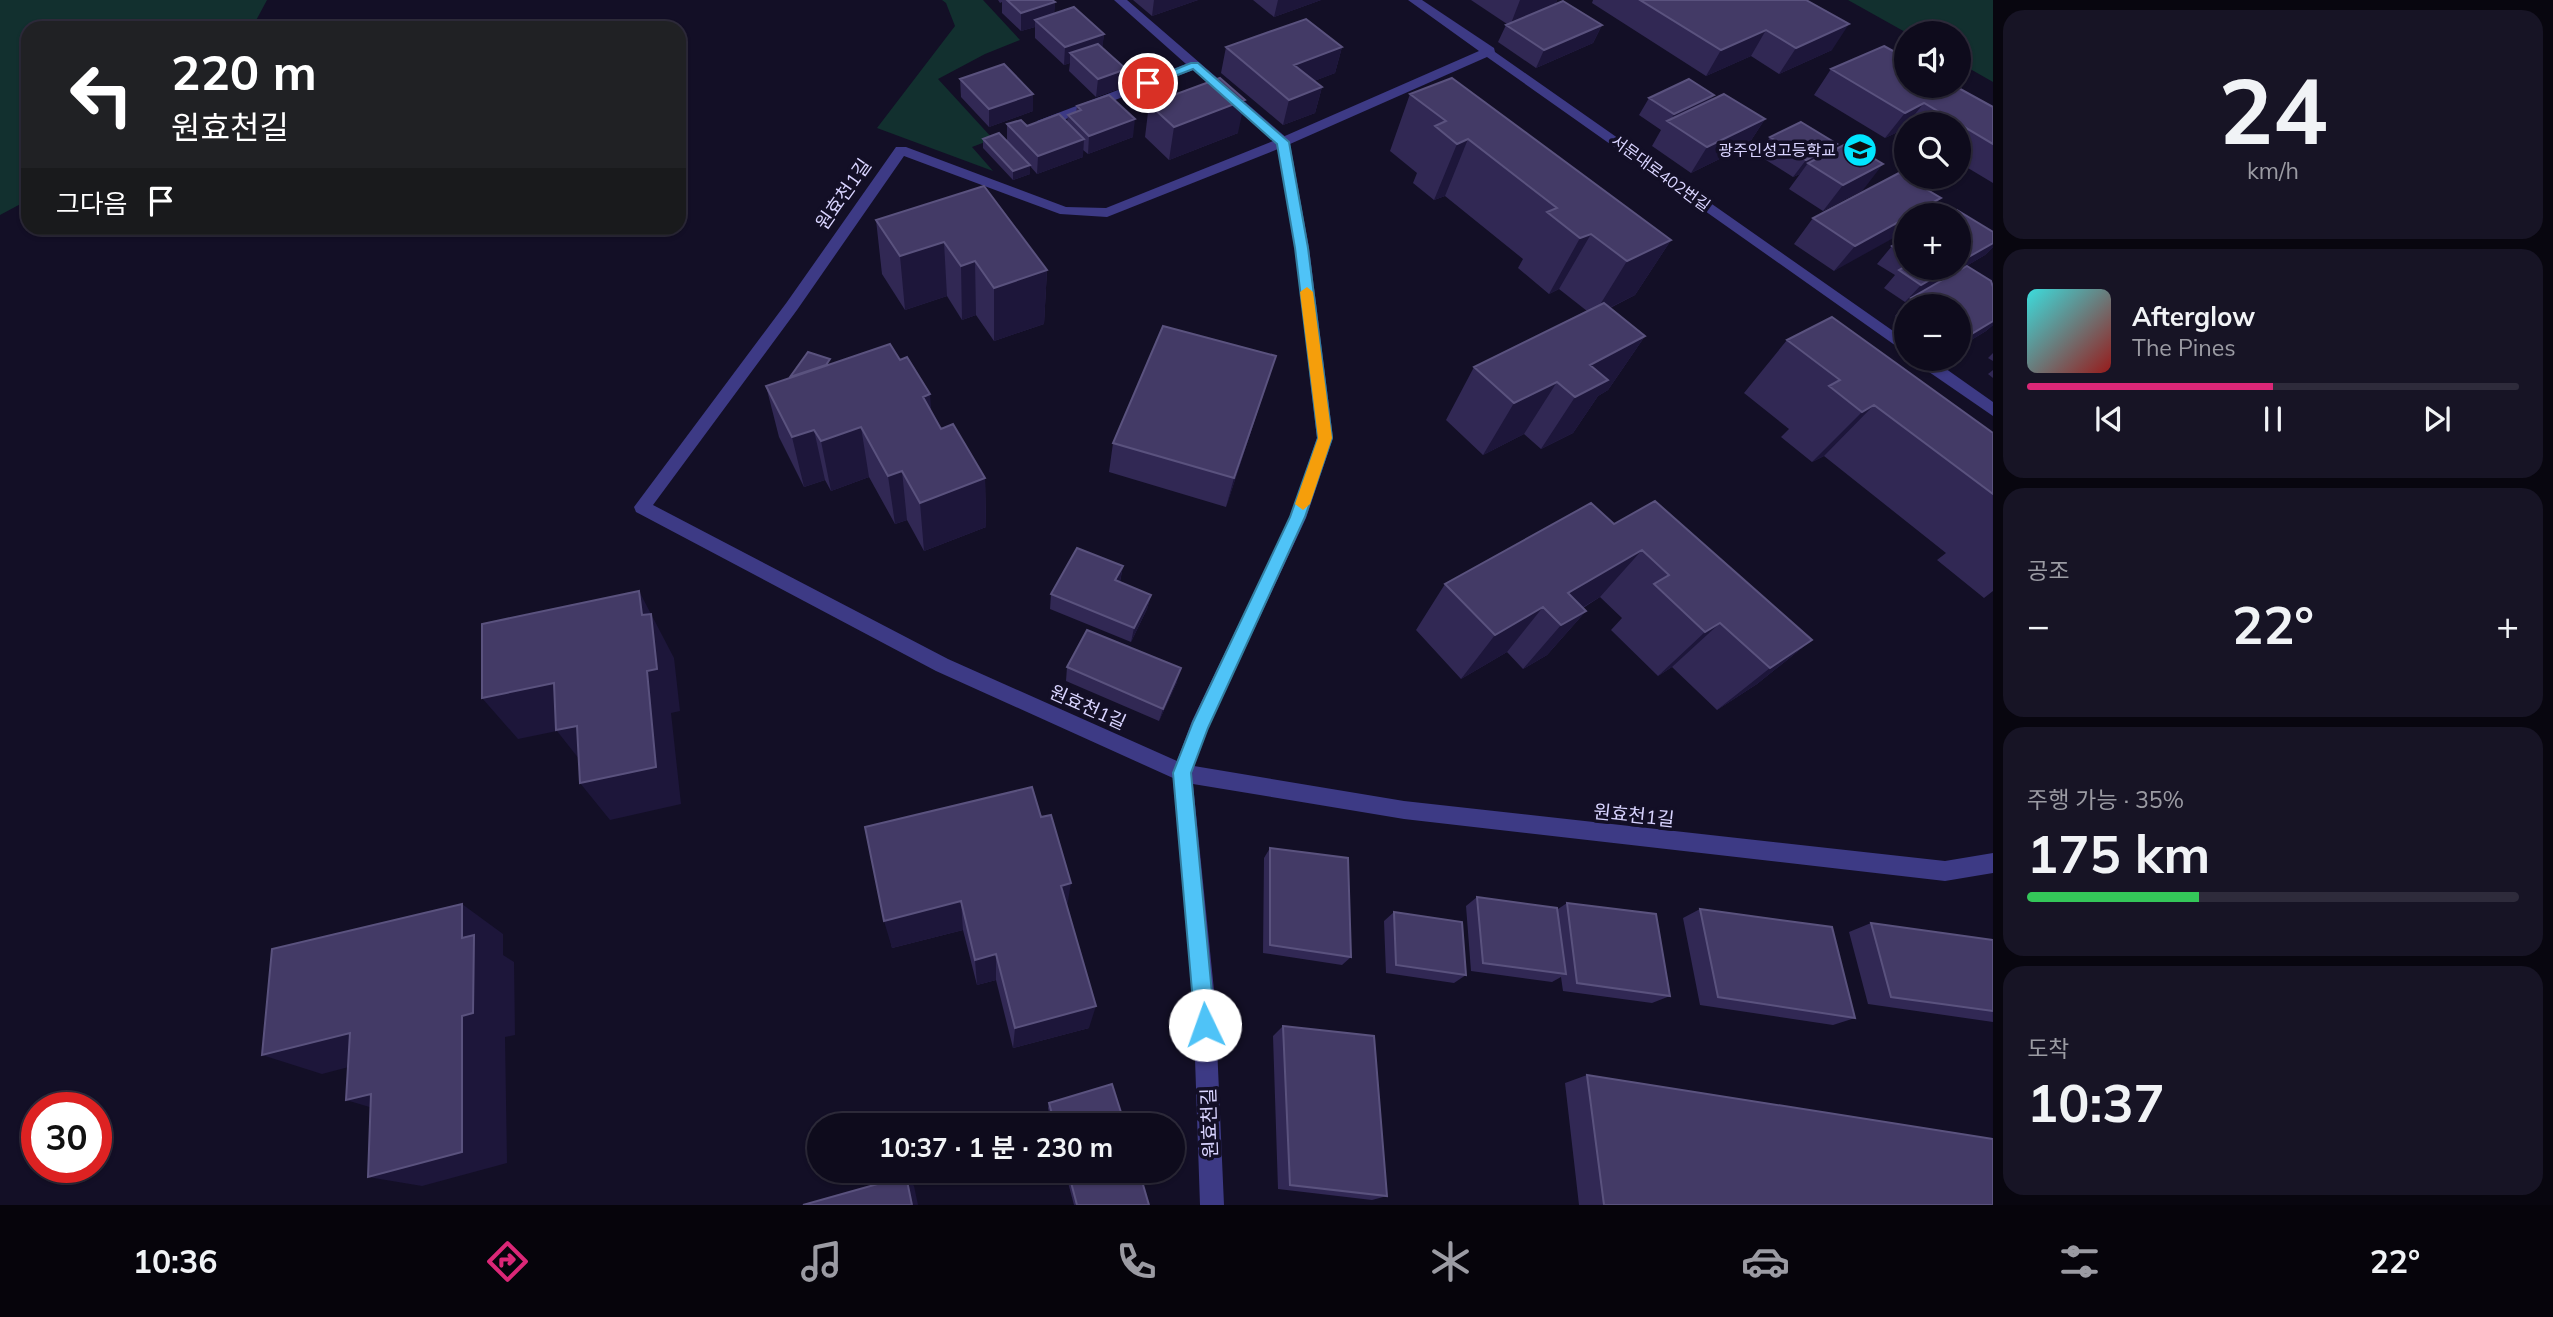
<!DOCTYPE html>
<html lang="ko">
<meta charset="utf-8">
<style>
:root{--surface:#0e0b1c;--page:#171425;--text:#f1f3f6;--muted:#9b9ba3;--line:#2e2b3b;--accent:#db2777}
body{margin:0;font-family:Mulish,"Noto Sans KR",sans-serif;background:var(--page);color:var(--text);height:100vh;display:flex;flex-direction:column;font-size:26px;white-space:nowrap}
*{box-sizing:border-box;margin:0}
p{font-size:23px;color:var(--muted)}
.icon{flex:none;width:38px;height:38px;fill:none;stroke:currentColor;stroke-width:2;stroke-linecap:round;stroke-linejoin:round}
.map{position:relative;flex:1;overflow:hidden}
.panel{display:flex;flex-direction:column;gap:10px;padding:10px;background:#08060f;width:560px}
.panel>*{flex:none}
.banner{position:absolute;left:21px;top:21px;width:665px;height:214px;border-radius:21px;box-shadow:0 2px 5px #0004,0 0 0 2px var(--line);background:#202124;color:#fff;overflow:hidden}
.tools{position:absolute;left:1894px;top:21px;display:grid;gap:14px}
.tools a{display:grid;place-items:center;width:77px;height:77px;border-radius:50%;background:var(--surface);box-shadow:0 2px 5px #0004,0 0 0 2px var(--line);font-size:35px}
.speed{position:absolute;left:21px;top:1092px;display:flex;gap:14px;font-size:35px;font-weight:700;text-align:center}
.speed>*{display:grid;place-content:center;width:91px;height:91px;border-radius:50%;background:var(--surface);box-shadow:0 2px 5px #0004,0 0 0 2px var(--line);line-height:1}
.speed .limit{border:10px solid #d22;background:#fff;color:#111}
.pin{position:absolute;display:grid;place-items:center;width:60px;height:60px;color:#fff;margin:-30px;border:4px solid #fff;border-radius:50%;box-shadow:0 2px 7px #0007}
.me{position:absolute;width:77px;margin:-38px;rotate:357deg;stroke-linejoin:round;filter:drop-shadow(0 0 5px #0008)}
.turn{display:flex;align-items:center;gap:24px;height:147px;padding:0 35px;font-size:32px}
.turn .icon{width:91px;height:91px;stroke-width:2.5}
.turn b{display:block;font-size:49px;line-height:60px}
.then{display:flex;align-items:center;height:66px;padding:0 35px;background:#0003;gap:14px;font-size:26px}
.big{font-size:52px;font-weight:700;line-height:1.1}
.panel .card{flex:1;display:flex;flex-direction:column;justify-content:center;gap:10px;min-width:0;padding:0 24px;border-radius:21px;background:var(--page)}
.panel .dial{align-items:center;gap:0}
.dial b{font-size:91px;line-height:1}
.song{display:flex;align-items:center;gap:21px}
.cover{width:84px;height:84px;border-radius:10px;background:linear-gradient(135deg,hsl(180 70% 55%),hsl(0 70% 35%))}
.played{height:7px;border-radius:4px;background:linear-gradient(90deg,var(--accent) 50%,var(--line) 50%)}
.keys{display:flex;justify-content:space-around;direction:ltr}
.heat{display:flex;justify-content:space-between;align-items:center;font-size:38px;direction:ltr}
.charge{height:10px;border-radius:5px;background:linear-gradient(90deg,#34c759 35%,var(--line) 0)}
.trip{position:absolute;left:807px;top:1113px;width:378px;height:70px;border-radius:35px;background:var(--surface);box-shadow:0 2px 5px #0004,0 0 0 2px var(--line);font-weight:700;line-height:70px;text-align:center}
.tabs{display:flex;height:112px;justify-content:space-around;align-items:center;background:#06040b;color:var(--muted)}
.tabs .icon{width:49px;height:49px}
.tabs .selected{color:var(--accent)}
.tabs b{font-size:32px;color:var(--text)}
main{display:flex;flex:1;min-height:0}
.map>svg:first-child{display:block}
.green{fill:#12302f}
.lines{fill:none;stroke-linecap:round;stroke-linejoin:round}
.lane{fill:#3d3a85;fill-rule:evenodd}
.street{fill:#3d3a85;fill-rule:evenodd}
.wall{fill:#312854}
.shaded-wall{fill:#1d163a}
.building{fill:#433a66;stroke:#5a527e;stroke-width:2}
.route{fill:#4fc3f7;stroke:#337fa1;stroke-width:2}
.slow{fill:#f59e0b}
.labels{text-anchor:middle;stroke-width:7;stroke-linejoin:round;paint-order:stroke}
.far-poi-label{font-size:16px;fill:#d9d4ff;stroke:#130f26;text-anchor:end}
.far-street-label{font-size:16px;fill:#d9d4ff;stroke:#130f26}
.street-label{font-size:19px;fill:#d9d4ff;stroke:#130f26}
</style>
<main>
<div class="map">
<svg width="1993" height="1205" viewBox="0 0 1993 1205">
<rect width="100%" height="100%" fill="#130f26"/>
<path class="green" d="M0 0H267L252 28H28V200L0 215Z
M942 0H983L1020 40 985 54 938 79 993 139 972 147 993 171 877 128 955 26 946 3Z
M1848 0H1993V82L1958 62V33H1907Z"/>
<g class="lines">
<path class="lane" d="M1114 0H1127L1288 139V145H1278L1193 70 1045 127H1037V121L1186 64Z"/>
<path class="street" d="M1408 0H1422L1494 48 1495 52 1906 340V353L1487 57 1290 144 1309 248 1333 438 1306 518 1208 728 1194 766 1404 801 1945 861 1993 853V873L1945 881 1404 819 1193 784 1215 1000 1224 1205H1200L1193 1000 1173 778 936 671 636 512 634 507 787 302 896 147H906L1066 207 1106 208 1278 139 1479 51ZM1278 149 1295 248 1317 438 1290 518 1192 721 1177 761 948 659 653 505 797 310 904 156 1060 214 1107 217Z
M1914 359H1932L1993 402V416L1916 363Z"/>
</g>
<path class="wall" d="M998 0H1052L1055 2 1054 13 1104 34 1102 48 1126 69 1124 87 1096 97 1069 71 1070 63 1064 65 1035 38V27L1021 31 1002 13V2L1000 3Z
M1133 0H1198L1152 16Z
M1253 0H1321L1274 17Z
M1471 0H1557L1555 5 1602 25 1593 43 1536 68 1498 42 1506 25 1507 24Z
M1593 0H1806L1832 50 1779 74 1751 56 1706 76 1592 3Z
M1226 47H1342L1335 73 1314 81 1322 87 1315 113 1283 125 1221 73Z
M1831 69 1993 107V183L1958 162V124H1906V130L1904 129 1885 138 1814 95Z
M960 79 1033 111 989 127 961 97Z
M1410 94 1671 240 1635 295 1610 308 1645 336 1608 390 1598 396 1573 433 1541 449 1524 434 1483 455 1446 420 1474 367 1587 311 1559 289 1549 294 1518 268 1523 259 1445 196 1434 200 1413 183 1417 173 1390 151Z
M1649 98 1712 99 1765 119 1748 145 1691 173 1652 146 1661 130 1639 115Z
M1149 104 1238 133 1169 160 1145 137Z
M1077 106 1133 137 1088 154 1083 150V157L1037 174 1030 166V174L1013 180 983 148V139L1007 141V124L1027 126 1067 122 1068 115 1076 112Z
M1770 137 1837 144 1832 151 1863 190 1823 211 1789 189 1800 174 1793 177 1758 155Z
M1941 198 1834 271 1794 244 1813 218Z
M876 220 1047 270 1044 324 994 341 976 315 962 320 947 296 905 310 882 274Z
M1993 232V247L1985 255 1905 302 1884 288 1895 275 1877 264 1892 246 1906 238V268Z
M1993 287V325L1986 331 1958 348V306H1906V323L1895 316 1911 298Z
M1787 340 1993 433V591L1984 598 1937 560 1946 553 1824 456 1812 462 1781 437 1789 429 1744 393Z
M1993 353V361L1988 358Z
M831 364 931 412 941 429 985 478 986 527 924 551 907 520 895 524 869 477 831 491 825 480 804 487 779 437 766 386Z
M1993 370V378L1988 374Z
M1266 386 1226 507 1109 472 1113 443Z
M1614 524 1812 640 1757 684 1717 710 1672 667 1658 676 1611 630 1622 618 1600 597 1583 608 1586 611 1547 655 1523 669 1507 652 1461 679 1416 630 1445 584Z
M1123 566 1120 582 1151 595 1147 609 1131 642 1050 609 1051 594Z
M1067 667 1177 682 1159 721 1066 681Z
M865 827 1067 907 1089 1028 1013 1048 996 980 977 985 963 930 892 948Z
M1270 848 1351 957 1342 965 1263 953 1264 858Z
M1477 897 1558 909 1567 903 1670 996 1652 1003 1563 991 1561 977 1552 982 1471 971 1466 906Z
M1700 909 1855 1018 1833 1025 1700 1005 1683 918Z
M1394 912 1466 975 1454 983 1386 973 1384 921Z
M1871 923 1993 940V1022L1868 1004 1849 932Z
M1283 1026 1387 1196 1372 1200 1278 1189 1273 1036Z
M1587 1075 1993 1205H1579L1565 1083Z
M1049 1103 1125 1125H1052L1048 1108Z
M1065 1171H1139L1149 1205H1074Z"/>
<path class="shaded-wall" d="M1154 0H1198L1152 16Z
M1278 0H1321L1274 17Z
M1520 0H1557L1553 8 1510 26Z
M1055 2 1054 20H1035V27L1021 31V13Z
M1849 24 1832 50 1779 74 1796 48Z
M1602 25 1593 43 1536 68 1544 50Z
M1766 30 1751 56 1706 76 1721 50Z
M1104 34 1102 52 1070 53V63L1064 65 1065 47Z
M1342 47 1335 73 1288 91 1294 65Z
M1126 69 1124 87 1096 97 1098 79Z
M1322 87 1315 113 1283 125 1289 100Z
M1033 94V111L989 127V109Z
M1714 95 1704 113 1670 122 1674 114Z
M1245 100 1238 133 1169 160 1174 127Z
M1924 103 1907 124H1906L1904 129 1885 138 1905 113Z
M1135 119 1133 137 1088 154 1089 136Z
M1765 119 1748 145 1691 173 1707 147Z
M1084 139 1083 157 1037 174 1038 156Z
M1468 139 1445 196 1434 200 1457 144Z
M1837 144 1824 162 1808 163 1800 174 1793 177 1806 160Z
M1883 164 1863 190 1823 211 1843 185Z
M1030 165V174L1013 180V171Z
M1941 198 1926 215H1910Z
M1906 218V231L1834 271 1855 246Z
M1591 234 1559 289 1549 294 1580 238Z
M1671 240 1635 295 1593 316 1627 261Z
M944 242 947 296 905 310 900 256Z
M1993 243V247L1985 255 1905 302 1921 285 1950 268H1958V263Z
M975 261 976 315 962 320 961 266Z
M1047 270 1044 324 994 341V288Z
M1993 321V325L1986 331 1958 348V346L1968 336Z
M1645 336 1608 390 1598 396 1573 433 1541 449 1575 397 1590 365Z
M1276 356 1266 386 1226 507 1234 478Z
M1557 382 1524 434 1483 455 1514 403Z
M930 394 934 445 923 397Z
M1874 405 1824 456 1812 462 1862 412Z
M861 427 869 477 831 491 821 441Z
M814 430 825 480 804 487 792 437Z
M902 471 907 520 895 524 888 476Z
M985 478 986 527 924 551 920 503Z
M1642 550 1600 597 1558 622 1568 593Z
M1123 566 1120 581 1113 595 1115 580Z
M639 591 674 658 680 711 671 713 681 804 610 820 580 783 647 671Z
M1151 595 1147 609 1131 642 1134 628Z
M1543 607 1507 652 1461 679 1495 635Z
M1586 611 1547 655 1523 669 1561 625Z
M1720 623 1672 667 1658 676 1705 632Z
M1812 640 1757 684 1717 710 1770 668Z
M1181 668 1177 682 1159 721 1163 709Z
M554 683 577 726 587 769 557 731 518 739 482 698Z
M1071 883 1066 913 1061 886Z
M961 901 963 930 892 948 884 921Z
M462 904 503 934V955L514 962 515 1035 505 1037 507 1163 422 1186 368 1177 462 938Z
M996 954V980L977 985 975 960Z
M1096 1006 1089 1028 1013 1048 1015 1028Z
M350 1033 402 1053 322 1074 262 1055Z
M371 1094 400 1116 346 1100Z
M906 1176 914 1186 918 1205H912Z"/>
<path class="building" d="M1007 0H1052L1055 2 1021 13Z
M1640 0H1806L1849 24 1796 48 1766 30 1721 50Z
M1563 1 1602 25 1544 50 1506 25Z
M1074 7 1104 34 1065 47 1035 20Z
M1306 19 1342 47 1294 65 1322 87 1289 100 1226 47Z
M1098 44 1126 69 1098 79 1070 53Z
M1884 46 1906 58V86H1955L1993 107V144L1924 103 1905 113 1831 69Z
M1004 64 1033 94 989 109 960 79Z
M1220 78 1245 100 1174 127 1149 104Z
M1452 78 1671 240 1627 261 1591 234 1580 238 1547 212 1557 208 1468 139 1457 144 1435 126 1446 121 1410 94Z
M1689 79 1714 95 1674 114 1649 98Z
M1724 94 1765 119 1707 147 1667 121Z
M1109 95 1135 119 1089 136 1068 115 1081 110 1077 106Z
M1059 114 1084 139 1038 156 1007 124 1021 120 1027 126Z
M1801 122 1837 144 1806 160 1770 137Z
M999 133 1030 165 1013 171 983 139Z
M1848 143 1883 164 1843 185 1808 163Z
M1899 173 1941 198 1910 215H1906V218L1855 246 1813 218Z
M984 186 1047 270 994 288 975 261 961 266 944 242 900 256 876 220Z
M1957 210 1993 232V243L1958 263V215H1947Z
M1906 238V255L1892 246Z
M1906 266V268H1950L1921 285 1899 270Z
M1967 266 1991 281 1993 287V321L1968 336 1958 330V306H1923L1911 298Z
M1604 303 1645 336 1590 365 1608 380 1575 397 1557 382 1514 403 1474 367Z
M1832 317 1993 433V494L1874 405 1862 412 1829 386 1840 380 1787 340Z
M1163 326 1276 356 1234 478 1113 443Z
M890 344 900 360 907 357 930 394 923 397 941 429 953 424 985 478 920 503 902 471 888 476 861 427 821 441 814 430 792 437 766 386Z
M808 352 830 359 826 365 790 377Z
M1655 501 1812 640 1770 668 1720 623 1705 632 1654 584 1669 575 1642 550 1568 593 1586 611 1561 625 1543 607 1495 635 1445 584 1591 503 1614 524Z
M1077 548 1123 566 1115 580 1151 595 1134 628 1051 594Z
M639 591 642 615 651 614 657 669 647 671 656 767 580 783 577 726 556 730 554 683 482 698V624Z
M1087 630 1181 668 1163 709 1067 667Z
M1032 787 1041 817 1051 815 1071 883 1061 886 1096 1006 1015 1028 996 954 975 960 961 901 884 921 865 827Z
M1270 848 1348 858 1351 957 1270 945Z
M1477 897 1557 908 1566 974 1483 963Z
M1567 903 1656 914 1670 996 1577 983Z
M462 904V938L474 935 473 1013 462 1016V1152L368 1177 371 1094 346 1100 350 1033 262 1055 272 949Z
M1700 909 1832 927 1855 1018 1718 997Z
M1394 912 1462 922 1466 975 1396 965Z
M1871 923 1993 940V1011L1891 997Z
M1283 1026 1374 1036 1387 1196 1290 1185Z
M1587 1075 1993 1139V1205H1604Z
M1112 1084 1125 1125H1055L1049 1103Z
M1068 1171H1139L1149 1205H1077Z
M906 1176 912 1205H803Z"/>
<path class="route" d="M1191 63H1198L1289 142 1308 248 1332 438 1305 517 1208 728 1191 773 1215 1025 1212 1032 1205 1035 1198 1032 1195 1025 1173 773 1193 722 1290 517 1318 438 1295 248 1277 144 1193 69 1152 85 1142 83Z"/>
<path class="slow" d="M1307 287 1313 292 1332 438 1310 504 1303 510 1295 504 1318 438 1300 292Z"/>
<defs>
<g id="school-disc" transform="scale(1.75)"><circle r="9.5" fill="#00e5ff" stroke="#130f26"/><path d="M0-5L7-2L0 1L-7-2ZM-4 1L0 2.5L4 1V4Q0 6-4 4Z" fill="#111"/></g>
</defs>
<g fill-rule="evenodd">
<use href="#school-disc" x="1860" y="150"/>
</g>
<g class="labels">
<g class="far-poi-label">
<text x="1836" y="156">광주인성고등학교</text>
</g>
<g class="far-street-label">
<text transform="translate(1661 173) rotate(36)" y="6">서문대로402번길</text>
</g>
<g class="street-label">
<text transform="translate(843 194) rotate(-55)" y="7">원효천1길</text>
<text transform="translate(1088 707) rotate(24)" y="7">원효천1길</text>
<text transform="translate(1634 815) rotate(6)" y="7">원효천1길</text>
<text transform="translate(1209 1123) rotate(-92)" y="7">원효천길</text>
</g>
</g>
</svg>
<div class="tools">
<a><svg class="icon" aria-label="sound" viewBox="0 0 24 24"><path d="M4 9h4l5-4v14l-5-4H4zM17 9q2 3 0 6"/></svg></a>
<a><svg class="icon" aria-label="search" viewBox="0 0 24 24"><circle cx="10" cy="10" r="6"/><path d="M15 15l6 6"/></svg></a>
<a>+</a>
<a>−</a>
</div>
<div class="speed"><div class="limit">30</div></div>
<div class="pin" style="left:1148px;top:83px;background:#d93025"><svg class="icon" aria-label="arrive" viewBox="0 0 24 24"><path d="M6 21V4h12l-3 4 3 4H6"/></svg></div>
<svg class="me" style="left:1205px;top:1025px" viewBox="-20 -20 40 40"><circle r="19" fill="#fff"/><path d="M0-13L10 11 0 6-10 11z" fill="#4fc3f7"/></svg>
<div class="trip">10:37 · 1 분 · 230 m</div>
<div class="banner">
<div class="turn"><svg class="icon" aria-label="left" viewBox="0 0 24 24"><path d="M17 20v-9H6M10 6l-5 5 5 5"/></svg><div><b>220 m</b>원효천길</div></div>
<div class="then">그다음<svg class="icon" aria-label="arrive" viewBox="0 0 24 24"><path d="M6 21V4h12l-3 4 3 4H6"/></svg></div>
</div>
</div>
<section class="panel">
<div class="card dial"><b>24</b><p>km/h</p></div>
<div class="card">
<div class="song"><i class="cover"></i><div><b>Afterglow</b><p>The Pines</p></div></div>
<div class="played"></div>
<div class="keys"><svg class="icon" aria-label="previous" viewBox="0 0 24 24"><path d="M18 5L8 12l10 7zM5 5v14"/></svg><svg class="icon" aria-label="pause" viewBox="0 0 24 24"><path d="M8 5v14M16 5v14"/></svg><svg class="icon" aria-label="next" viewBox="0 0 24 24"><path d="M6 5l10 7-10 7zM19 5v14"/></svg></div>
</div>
<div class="card"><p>공조</p>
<div class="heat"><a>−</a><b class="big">22°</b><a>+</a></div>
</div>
<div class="card"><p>주행 가능 · 35%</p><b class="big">175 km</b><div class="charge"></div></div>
<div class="card"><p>도착</p><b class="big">10:37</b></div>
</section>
</main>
<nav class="tabs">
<b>10:36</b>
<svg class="icon selected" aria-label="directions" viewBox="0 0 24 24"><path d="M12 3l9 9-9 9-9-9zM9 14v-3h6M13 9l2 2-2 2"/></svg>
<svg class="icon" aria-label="music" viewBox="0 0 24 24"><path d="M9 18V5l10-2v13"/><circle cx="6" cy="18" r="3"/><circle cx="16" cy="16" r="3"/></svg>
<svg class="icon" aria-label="phone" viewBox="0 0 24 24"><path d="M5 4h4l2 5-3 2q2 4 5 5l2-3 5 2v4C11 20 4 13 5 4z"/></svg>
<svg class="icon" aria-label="climate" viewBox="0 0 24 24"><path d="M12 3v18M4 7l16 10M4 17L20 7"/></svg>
<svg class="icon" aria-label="car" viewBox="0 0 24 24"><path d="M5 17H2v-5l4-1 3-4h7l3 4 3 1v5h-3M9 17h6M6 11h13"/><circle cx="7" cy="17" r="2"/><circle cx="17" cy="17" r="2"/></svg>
<svg class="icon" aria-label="filters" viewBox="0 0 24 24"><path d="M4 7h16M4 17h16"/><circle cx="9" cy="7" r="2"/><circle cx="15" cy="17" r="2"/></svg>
<b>22°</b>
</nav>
